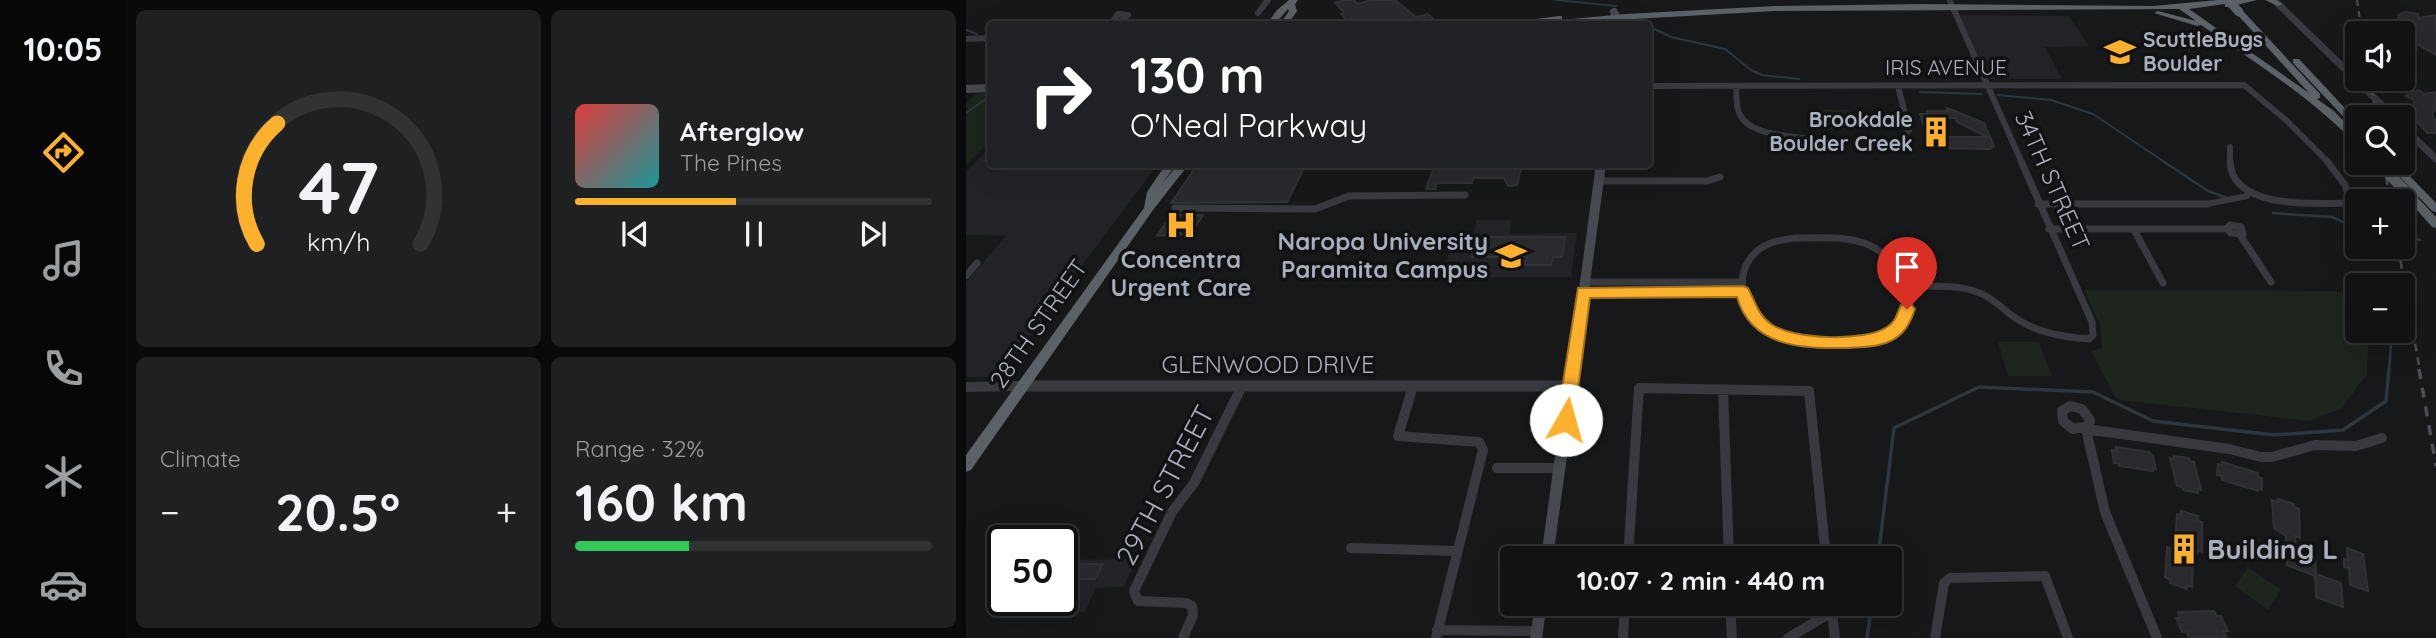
<!DOCTYPE html>
<meta charset="utf-8">
<style>
:root{--surface:#111214;--page:#1e2022;--text:#f1f3f6;--muted:#9c9ea0;--line:#303234;--accent:#fbb02e}
body{margin:0;font-family:Quicksand,sans-serif;background:var(--page);color:var(--text);height:100vh;display:flex;flex-direction:column;font-size:26px;white-space:nowrap}
*{box-sizing:border-box;margin:0}
p{font-size:23px;color:var(--muted)}
.icon{flex:none;width:38px;height:38px;fill:none;stroke:currentColor;stroke-width:2;stroke-linecap:round;stroke-linejoin:round}
.map{position:relative;flex:1;overflow:hidden}
.drawer{display:flex;flex-direction:column;gap:10px;padding:10px;background:#090a0b;width:840px}
.drawer>*{flex:none}
.top-card{position:absolute;left:21px;top:21px;width:665px;height:147px;border-radius:7px;box-shadow:0 7px 28px #0002,0 0 0 2px var(--line);background:#202124;color:#fff;overflow:hidden}
.controls{position:absolute;left:1379px;top:21px;display:grid;gap:14px}
.controls a{display:grid;place-items:center;width:70px;height:70px;border-radius:7px;background:var(--surface);box-shadow:0 7px 28px #0002,0 0 0 2px var(--line);font-size:35px}
.speed{position:absolute;left:21px;top:525px;display:flex;gap:14px;font-size:35px;font-weight:700;text-align:center}
.speed>*{display:grid;place-content:center;width:91px;height:91px;border-radius:50%;background:var(--surface);box-shadow:0 7px 28px #0002,0 0 0 2px var(--line);line-height:1}
.speed .limit{border:4px solid #111;border-radius:10px;background:#fff;color:#111}
.pin{position:absolute;display:grid;place-items:center;width:60px;height:60px;color:#fff;margin:-72px -30px;border-radius:50% 50% 50% 0;rotate:-45deg;box-shadow:0 0 7px #0007}
.pin .icon{rotate:45deg}
.me{position:absolute;width:77px;margin:-38px;rotate:7deg;stroke-linejoin:round;filter:drop-shadow(0 0 5px #0008)}
.turn{display:flex;align-items:center;gap:24px;height:147px;padding:0 28px;font-size:32px}
.turn .icon{width:91px;height:91px;stroke-width:2.5}
.turn b{display:block;font-size:49px;line-height:60px}
.big{font-size:52px;font-weight:800;line-height:1.1}
.drawer .widget{flex:1;display:flex;flex-direction:column;justify-content:center;gap:10px;min-width:0;padding:0 24px;border-radius:10px;background:var(--page)}
.drawer .dial{align-items:center;gap:0}
.dial svg{height:182px;overflow:visible;fill:none;stroke:var(--line);stroke-width:7;stroke-linecap:round;text-anchor:middle}
.dial text{fill:var(--text);stroke:none}
.song{display:flex;align-items:center;gap:21px}
.cover{width:84px;height:84px;border-radius:10px;background:linear-gradient(135deg,hsl(0 70% 55%),hsl(180 70% 35%))}
.played{height:7px;border-radius:4px;background:linear-gradient(90deg,var(--accent) 45%,var(--line) 45%)}
.keys{display:flex;justify-content:space-around;direction:ltr}
.heat{display:flex;justify-content:space-between;align-items:center;font-size:38px;direction:ltr}
.charge{height:10px;border-radius:5px;background:linear-gradient(90deg,#34c759 32%,var(--line) 0)}
.drawer .tiles{flex:1;display:grid;gap:10px;grid-template-columns:repeat(2,1fr)}
.trip{position:absolute;left:534px;top:546px;width:402px;height:70px;border-radius:7px;background:var(--surface);box-shadow:0 7px 28px #0002,0 0 0 2px var(--line);font-weight:800;line-height:70px;text-align:center}
main{display:flex;flex:1;min-height:0}
.tabs{display:flex;flex-direction:column;width:126px;justify-content:space-around;align-items:center;background:#070708;color:var(--muted)}
.tabs .icon{width:49px;height:49px}
.tabs .current{color:var(--accent)}
.tabs b{font-size:32px;color:var(--text)}
.map>svg:first-child{display:block}
.built{fill:#232327}
.green{fill:#1d251e}
.lines{fill:none;stroke-linecap:round;stroke-linejoin:round}
.stream-far2{stroke:#2d373f;stroke-width:2}
.stream-far1{stroke:#2d373f;stroke-width:2.5}
.stream{stroke:#2d373f;stroke-width:3.5}
.building{fill:#2a2a2e;stroke:#313136;stroke-width:2;fill-rule:evenodd}
.pedestrian{stroke:#383a3f;stroke-width:6}
.minor-far2{stroke:#383a3f;stroke-width:6}
.minor-far1{stroke:#383a3f;stroke-width:7}
.minor{stroke:#383a3f;stroke-width:10}
.tertiary-far1{stroke:#383a3f;stroke-width:7}
.tertiary{stroke:#383a3f;stroke-width:11}
.secondary-far2{stroke:#46494f;stroke-width:8}
.secondary-far1{stroke:#46494f;stroke-width:10}
.secondary{stroke:#46494f;stroke-width:12}
.trunk{fill:#5c6067;fill-rule:evenodd}
.rail-far2{stroke:#4b4e54;stroke-width:2;stroke-dasharray:6 5;stroke-linecap:butt}
.rail-far1{stroke:#4b4e54;stroke-width:2.5;stroke-dasharray:8 6;stroke-linecap:butt}
.rail{stroke:#4b4e54;stroke-width:3.5;stroke-dasharray:10 9;stroke-linecap:butt}
.trunk-bridge-far1{stroke:#5c6067;stroke-width:9}
.trunk-bridge{stroke:#5c6067;stroke-width:11}
.route{fill:#fbb02e;stroke:#a3721e;stroke-width:2}
.labels{text-anchor:middle;stroke-width:7;stroke-linejoin:round;paint-order:stroke}
.far-poi-label{font-size:21px;font-weight:bold;fill:#a9afba;stroke:#121215;text-anchor:start}
.far-street-label{font-size:21px;fill:#a9afba;stroke:#121215}
.street-label{font-size:24px;fill:#a9afba;stroke:#121215}
.poi-label{font-size:24px;font-weight:bold;fill:#a9afba;stroke:#121215;text-anchor:end}
.near-street-label{font-size:28px;fill:#a9afba;stroke:#121215}
.near-poi-label{font-size:28px;font-weight:bold;fill:#a9afba;stroke:#121215;text-anchor:start}
</style>
<main>
<nav class="tabs">
<b>10:05</b>
<svg class="icon current" aria-label="directions" viewBox="0 0 24 24"><path d="M12 3l9 9-9 9-9-9zM9 14v-3h6M13 9l2 2-2 2"/></svg>
<svg class="icon" aria-label="music" viewBox="0 0 24 24"><path d="M9 18V5l10-2v13"/><circle cx="6" cy="18" r="3"/><circle cx="16" cy="16" r="3"/></svg>
<svg class="icon" aria-label="phone" viewBox="0 0 24 24"><path d="M5 4h4l2 5-3 2q2 4 5 5l2-3 5 2v4C11 20 4 13 5 4z"/></svg>
<svg class="icon" aria-label="climate" viewBox="0 0 24 24"><path d="M12 3v18M4 7l16 10M4 17L20 7"/></svg>
<svg class="icon" aria-label="car" viewBox="0 0 24 24"><path d="M5 17H2v-5l4-1 3-4h7l3 4 3 1v5h-3M9 17h6M6 11h13"/><circle cx="7" cy="17" r="2"/><circle cx="17" cy="17" r="2"/></svg>
</nav>
<section class="drawer">
<div class="tiles">
<div class="widget dial"><svg viewBox="0 0 100 80">
<path d="M14 69A42 42 0 1 1 86 69"/>
<path d="M14 69A42 42 0 0 1 23 16" stroke="#fbb02e"/>
<text x="50" y="56" font-size="32" font-weight="700">47</text>
<text x="50" y="72" font-size="11">km/h</text>
</svg></div>
<div class="widget">
<div class="song"><i class="cover"></i><div><b>Afterglow</b><p>The Pines</p></div></div>
<div class="played"></div>
<div class="keys"><svg class="icon" aria-label="previous" viewBox="0 0 24 24"><path d="M18 5L8 12l10 7zM5 5v14"/></svg><svg class="icon" aria-label="pause" viewBox="0 0 24 24"><path d="M8 5v14M16 5v14"/></svg><svg class="icon" aria-label="next" viewBox="0 0 24 24"><path d="M6 5l10 7-10 7zM19 5v14"/></svg></div>
</div>
<div class="widget"><p>Climate</p>
<div class="heat"><a>−</a><b class="big">20.5°</b><a>+</a></div>
</div>
<div class="widget"><p>Range · 32%</p><b class="big">160 km</b><div class="charge"></div></div>
</div>
</section>
<div class="map">
<svg width="1470" height="638" viewBox="0 0 1470 638">
<rect width="100%" height="100%" fill="#17181a"/>
<path class="built" d="M993 15 1103 16 1123 46 1079 47 1096 79H1022Z
M24 147V164L191 165 33 377H0V282L40 236 0 235V172Z
M511 220H546L543 234 611 233 605 277 476 278 489 234H507Z
M171 559 157 587 130 588 118 612 64 613 71 600H96V560Z"/>
<path class="green" d="M11 93H24V141L0 165V103Z
M855 110H885L889 130H858Z
M1118 290 1368 291 1391 298V331H1403L1401 374 1376 408 1344 421 1154 400 1150 398 1125 351 1136 348 1134 325Z
M1032 342H1073L1086 376H1042Z
M1282 567 1315 590 1302 610 1269 586Z"/>
<g class="lines">
<path class="stream-far2" d="M590 0 650 6
M682 26 705 37 759 49 785 70 796 75 833 79
M0 30 11 34
M954 92 1016 94
M1032 95 1085 100 1127 114 1200 163
M0 113 24 96"/>
<path class="stream-far1" d="M1197 161 1242 191 1261 198
M1307 213 1366 217 1391 228
M1437 235 1454 240
M1430 276V285
M1423 371 1426 331"/>
<path class="stream" d="M912 558 928 428 1013 387 1127 392 1187 421 1308 435 1377 430 1420 401 1423 369
M901 638 906 604"/>
</g>
<path class="building" d="M379 0H388L391 4 406 0H429L450 17 462 14 468 20 450 24H385L375 14 378 13 376 10 369 3Z
M1439 12 1452 14V18L1470 15V55L1444 40 1443 36 1435 31 1432 15Z
M1452 90 1459 94 1470 92V108L1466 114 1470 123V133H1461L1446 116 1448 100 1439 96Z
M981 108 1018 123 1028 146 1024 149 970 148 964 145 954 114H962L961 111H982ZM975 118H990L991 122 1021 137H981Z
M232 164H340L321 202 205 203Z
M469 164H556L551 185 542 186 538 178H507L506 183H471L469 189H460Z
M205 215H237L225 234 191 236Z
M511 237H599L596 257H587L585 265H559L561 257H506Z
M1150 447 1183 452 1187 456 1190 469 1187 468V471L1153 466V463H1148L1146 450 1150 451Z
M1208 456 1223 458 1224 461 1228 462 1235 490 1231 489 1232 493 1217 490 1216 487 1211 486 1204 458 1209 459Z
M1256 462 1292 473V477L1296 478V490L1292 488V491L1256 480V476L1251 475 1252 464 1256 465Z
M1312 499 1328 504V507L1333 509 1334 538 1329 536 1330 551 1349 557 1350 574 1375 583 1377 607 1350 597 1349 576 1321 565 1320 536 1308 528 1306 500 1312 502Z
M1215 511 1232 516V521L1236 522V552L1231 550V554L1227 553 1226 587 1221 585V589L1204 583V579L1199 577 1201 547 1206 549V545L1209 546 1211 514 1215 515Z
M1381 548 1397 554 1402 591 1384 585 1383 568 1378 567V559L1382 560Z
M100 564H137L129 579H113L107 583 96 602V571Z
M1248 611 1251 616H1255L1262 631H1257L1260 637 1223 638 1220 632H1216L1210 618H1214L1212 612Z"/>
<g class="lines">
<path class="pedestrian" d="M1241 204 1281 196"/>
<path class="minor-far2" d="M984 1 1056 163
M292 13 302 0
M145 24 152 14 162 15 152 24
M0 39 24 38
M682 86 1278 85 1321 121 1363 163
M770 86C771 95 769 107 774 115 785 136 823 135 843 139
M1264 147V163
M913 149 931 144 943 130 932 86"/>
<path class="minor-far1" d="M1264 161C1265 209 1347 204 1379 203L1383 197 1379 185 1361 161
M633 181H741L754 177
M1072 204H1241
M209 208 349 209 383 196 499 195
M1264 225 1275 227 1277 234 1265 233 1261 228Z
M1083 229H1261
M1168 230 1197 283
M1274 235 1305 282
M829 238C875 238 918 232 936 284 940 295 943 309 937 320 926 341 901 342 880 342 858 342 833 345 812 336 781 322 762 278 790 252 800 242 815 240 829 238Z
M0 276 11 263
M619 282H777
M937 287C962 287 989 283 1014 293 1026 298 1035 307 1045 315 1068 332 1095 337 1123 339L1127 335 1126 322 1055 161
M617 292H777"/>
<path class="minor" d="M447 386 432 436 513 442 517 450 470 638
M0 387 56 386
M757 390 763 558
M1104 406 1116 409 1124 420 1123 426 1107 429 1097 421 1096 411Z
M531 468H593
M385 548 491 551
M662 558 673 388 843 391 860 558
M764 604 766 638
M865 604 869 638
M471 630 571 631
M217 638 227 615 226 606 220 603 172 601 168 591 206 512 228 483 276 386
M657 638 659 604
M822 638 866 612
M969 638 978 583 984 578 1079 576 1102 638
M1191 638 1139 512 1120 429 1263 449 1295 457H1306L1349 445 1390 446 1416 438"/>
<path class="tertiary-far1" d="M1308 0 1428 117
M1437 127 1470 159"/>
<path class="tertiary" d="M56 386H604"/>
<path class="secondary-far2" d="M648 12 653 24
M0 89 24 88"/>
<path class="secondary-far1" d="M607 371 635 164"/>
<path class="secondary" d="M581 558 607 369
M570 638 575 604"/>
<path class="trunk" d="M323 0H332L329 4 331 11 322 24H314L323 11 322 9 309 24H301L311 10Z
M1252 0H1291L1262 7H1259V4L1223 9 1343 93 1269 12 1276 10 1354 94V98L1351 99 1368 111 1391 135V143L1388 142C1343 96 1287 61 1235 25L1231 26 1188 13 1192 11 1230 21 1213 9 809 11 580 24 584 22 561 24H542L546 22 593 16H596V20L585 21 659 14 809 6 960 4 1187 6Z
M1299 0H1310L1316 4 1312 6Z
M1327 59H1333L1391 121V129L1388 128 1327 63Z
M1421 163H1431L1470 203V212L1466 211Z
M200 164H210L197 183 212 164H223L187 210 5 470 0 472V455L178 208 181 192Z
M1447 196 1451 197 1470 217V228L1466 227 1443 201 1442 199 1443 197Z"/>
<path class="rail-far2" d="M1391 0 1396 33
M1404 79 1410 117"/>
<path class="rail-far1" d="M1418 163 1424 201
M1432 247 1454 371"/>
<path class="rail" d="M1453 369 1470 466"/>
<path class="trunk-bridge-far1" d="M1262 0 1273 12"/>
<path class="trunk-bridge" d="M1418 169 1447 199"/>
</g>
<path class="route" d="M777 286 782 288C789 301 792 315 805 324 827 340 899 342 921 327 930 322 931 313 935 305H946L949 309C946 318 943 326 936 333 921 348 899 347 879 348 837 349 785 347 771 297L624 298 608 420 606 425 600 427 593 425 591 420 612 288Z"/>
<defs>
<g id="school-bare" transform="scale(2.415)"><path d="M0-5L7-2L0 1L-7-2ZM-4 1L0 2.5L4 1V4Q0 6-4 4Z" fill="#fbb02e" stroke="#121215" stroke-width="2.5" paint-order="stroke"/></g>
<g id="building-bare" transform="scale(2.415)"><path d="M-4-6H4V6H1V3H-1V6H-4ZM-2.5-4.3h1.7v1.8h-1.7ZM.8-4.3h1.7v1.8H.8ZM-2.5-1h1.7V.8h-1.7ZM.8-1h1.7V.8H.8Z" fill="#fbb02e" stroke="#121215" stroke-width="2.5" paint-order="stroke"/></g>
<g id="hospital-bare" transform="scale(2.415)"><path d="M-5-5h3v3.5h4V-5h3V5h-3V1.5h-4V5h-3Z" fill="#fbb02e" stroke="#121215" stroke-width="2.5" paint-order="stroke"/></g>
<g id="university-bare" transform="scale(2.415)"><path d="M0-5L7-2L0 1L-7-2ZM-4 1L0 2.5L4 1V4Q0 6-4 4Z" fill="#fbb02e" stroke="#121215" stroke-width="2.5" paint-order="stroke"/></g>
</defs>
<g fill-rule="evenodd">
<use href="#school-bare" x="1154" y="52"/>
<use href="#building-bare" x="970" y="132"/>
<use href="#hospital-bare" x="215" y="225"/>
<use href="#university-bare" x="545" y="256"/>
<use href="#building-bare" x="1218" y="549"/>
</g>
<g class="labels">
<g class="far-poi-label">
<text x="1177" y="47">ScuttleBugs<tspan x="1177" dy="24">Boulder</tspan></text>
<text x="947" y="127" text-anchor="end">Brookdale<tspan x="947" dy="24">Boulder Creek</tspan></text>
</g>
<g class="far-street-label">
<text x="980" y="75">IRIS AVENUE</text>
</g>
<g class="street-label">
<text transform="translate(1086 181) rotate(66)" y="8">34TH STREET</text>
<text transform="translate(73 324) rotate(-55)" y="8">28TH STREET</text>
<text x="302" y="373">GLENWOOD DRIVE</text>
</g>
<g class="poi-label">
<text x="522" y="250">Naropa University<tspan x="522" dy="28">Paramita Campus</tspan></text>
<text x="215" y="268" text-anchor="middle">Concentra<tspan x="215" dy="28">Urgent Care</tspan></text>
</g>
<g class="near-street-label">
<text transform="translate(199 485) rotate(-62)" y="10">29TH STREET</text>
</g>
<g class="near-poi-label">
<text x="1241" y="559">Building L</text>
</g>
</g>
</svg>
<div class="controls">
<a><svg class="icon" aria-label="sound" viewBox="0 0 24 24"><path d="M4 9h4l5-4v14l-5-4H4zM17 9q2 3 0 6"/></svg></a>
<a><svg class="icon" aria-label="search" viewBox="0 0 24 24"><circle cx="10" cy="10" r="6"/><path d="M15 15l6 6"/></svg></a>
<a>+</a>
<a>−</a>
</div>
<div class="speed"><div class="limit">50</div></div>
<div class="pin" style="left:941px;top:309px;background:#d93025"><svg class="icon" aria-label="arrive" viewBox="0 0 24 24"><path d="M6 21V4h12l-3 4 3 4H6"/></svg></div>
<svg class="me" style="left:600px;top:420px" viewBox="-20 -20 40 40"><circle r="19" fill="#fff"/><path d="M0-13L10 11 0 6-10 11z" fill="#fbb02e"/></svg>
<div class="trip">10:07 · 2 min · 440 m</div>
<div class="top-card">
<div class="turn"><svg class="icon" aria-label="right" viewBox="0 0 24 24"><path d="M7 20v-9h11M14 6l5 5-5 5"/></svg><div><b>130 m</b>O'Neal Parkway</div></div>
</div>
</div>
</main>
